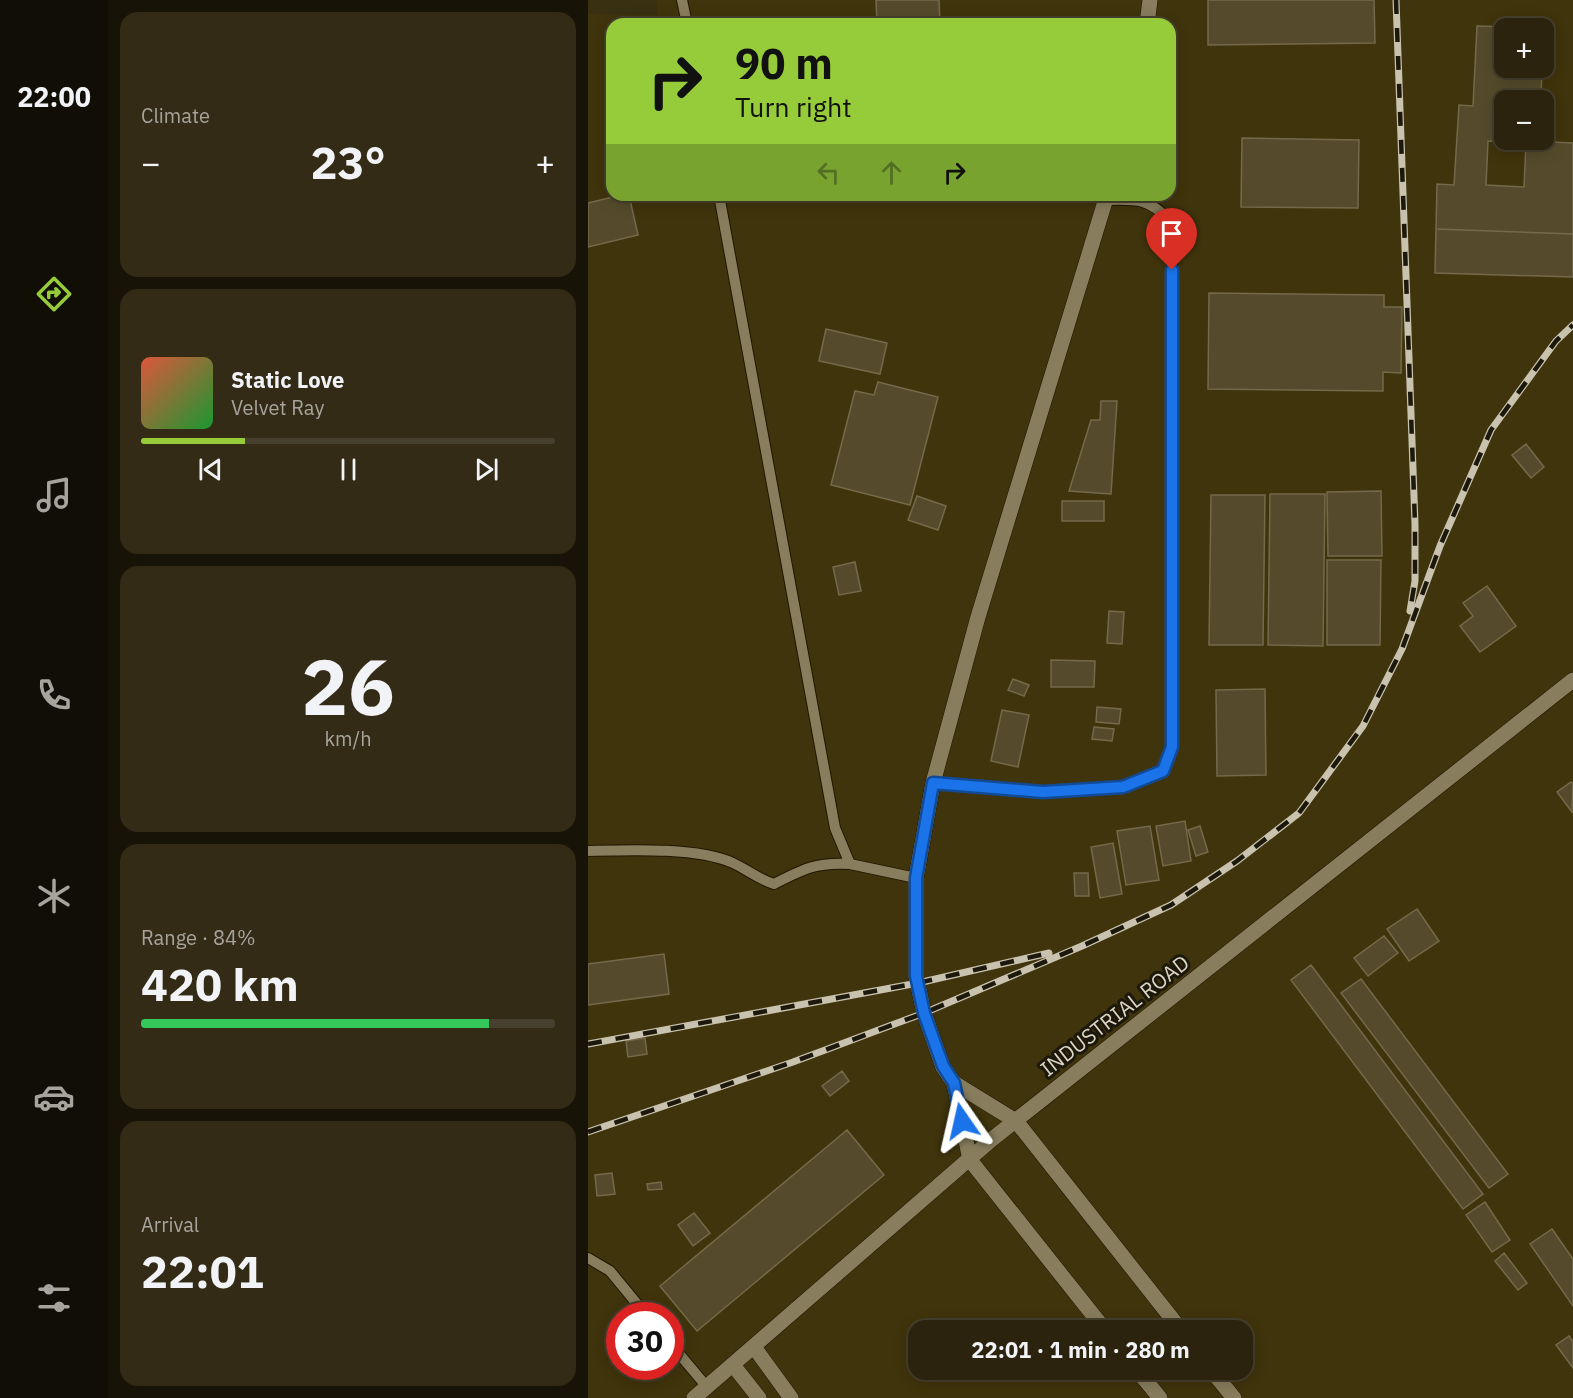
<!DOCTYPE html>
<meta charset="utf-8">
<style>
:root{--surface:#2b230d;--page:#332b16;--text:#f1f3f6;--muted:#a6a49d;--line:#47402e;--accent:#96cc3a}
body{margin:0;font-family:"IBM Plex Sans",sans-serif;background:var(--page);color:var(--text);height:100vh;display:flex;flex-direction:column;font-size:22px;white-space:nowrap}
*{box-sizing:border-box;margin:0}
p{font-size:20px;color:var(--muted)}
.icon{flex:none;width:33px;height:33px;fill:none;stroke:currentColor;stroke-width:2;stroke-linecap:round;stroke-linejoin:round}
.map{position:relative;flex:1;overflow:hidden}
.panel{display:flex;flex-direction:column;gap:12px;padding:12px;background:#181307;width:480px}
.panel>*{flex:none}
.top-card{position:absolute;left:18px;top:18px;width:570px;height:183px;border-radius:18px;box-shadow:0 3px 15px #0003,0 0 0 2px var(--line);background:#96cc3a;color:#111;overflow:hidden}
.fabs{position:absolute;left:906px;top:18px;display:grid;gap:12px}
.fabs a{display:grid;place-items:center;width:60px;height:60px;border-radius:12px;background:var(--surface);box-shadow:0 3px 15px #0003,0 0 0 2px var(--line);font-size:30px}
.speed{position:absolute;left:18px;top:1302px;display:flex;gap:12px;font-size:30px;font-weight:700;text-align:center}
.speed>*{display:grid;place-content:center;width:78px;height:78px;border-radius:50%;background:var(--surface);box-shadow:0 3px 15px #0003,0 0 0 2px var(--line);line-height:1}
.speed .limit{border:9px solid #d22;background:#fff;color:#111}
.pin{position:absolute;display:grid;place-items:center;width:51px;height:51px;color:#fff;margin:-62px -26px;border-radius:50% 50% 50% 0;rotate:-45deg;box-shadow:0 0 6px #0007}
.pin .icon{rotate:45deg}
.me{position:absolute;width:66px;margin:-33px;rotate:349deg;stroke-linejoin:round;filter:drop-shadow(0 0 4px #0008)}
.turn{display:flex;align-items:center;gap:21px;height:126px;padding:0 30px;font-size:27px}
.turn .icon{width:78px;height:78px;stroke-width:2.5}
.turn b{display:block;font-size:42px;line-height:51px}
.lanes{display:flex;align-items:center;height:57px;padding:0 30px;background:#0003;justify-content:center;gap:30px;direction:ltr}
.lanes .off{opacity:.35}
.big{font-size:45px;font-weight:800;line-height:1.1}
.panel .card{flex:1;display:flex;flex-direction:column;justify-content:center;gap:9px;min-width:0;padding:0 21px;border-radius:18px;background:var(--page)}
.panel .dial{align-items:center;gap:0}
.dial b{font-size:78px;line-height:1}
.song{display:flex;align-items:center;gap:18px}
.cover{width:72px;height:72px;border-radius:9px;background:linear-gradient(135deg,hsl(10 70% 55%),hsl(130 70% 35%))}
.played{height:6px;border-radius:3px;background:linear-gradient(90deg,var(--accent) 25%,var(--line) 25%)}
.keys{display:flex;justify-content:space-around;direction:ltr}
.heat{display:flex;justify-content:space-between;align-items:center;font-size:33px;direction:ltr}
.charge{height:9px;border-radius:4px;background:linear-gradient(90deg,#34c759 84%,var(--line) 0)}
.trip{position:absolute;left:320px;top:1320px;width:345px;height:60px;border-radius:18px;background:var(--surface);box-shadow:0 3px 15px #0003,0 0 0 2px var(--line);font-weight:800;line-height:60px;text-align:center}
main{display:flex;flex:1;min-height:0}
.dock{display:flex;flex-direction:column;width:108px;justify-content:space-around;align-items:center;background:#110e05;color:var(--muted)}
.dock .icon{width:42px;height:42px}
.dock .selected{color:var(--accent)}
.dock b{font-size:27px;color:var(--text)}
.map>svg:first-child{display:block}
.built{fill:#40340c;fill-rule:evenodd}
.building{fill:#554b2c;stroke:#746a4a;stroke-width:1.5;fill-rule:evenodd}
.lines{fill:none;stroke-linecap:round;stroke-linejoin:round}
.lane-casing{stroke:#201700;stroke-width:12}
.street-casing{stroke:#201700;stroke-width:16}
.secondary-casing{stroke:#201700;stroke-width:16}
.lane{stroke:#887d5d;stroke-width:10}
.street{stroke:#887d5d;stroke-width:15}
.secondary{stroke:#887d5d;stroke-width:15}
.rail-casing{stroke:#c8c2af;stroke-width:7}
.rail{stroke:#1c180b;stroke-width:4.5;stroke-dasharray:14;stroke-linecap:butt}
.route-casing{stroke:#114b97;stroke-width:15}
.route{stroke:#1a73e8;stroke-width:10}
.labels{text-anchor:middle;stroke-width:6;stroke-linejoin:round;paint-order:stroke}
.street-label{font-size:21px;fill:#dbd5c4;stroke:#1c180b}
</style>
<main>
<nav class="dock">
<b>22:00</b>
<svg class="icon selected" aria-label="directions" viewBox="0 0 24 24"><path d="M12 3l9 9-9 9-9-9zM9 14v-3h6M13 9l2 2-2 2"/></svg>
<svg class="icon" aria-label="music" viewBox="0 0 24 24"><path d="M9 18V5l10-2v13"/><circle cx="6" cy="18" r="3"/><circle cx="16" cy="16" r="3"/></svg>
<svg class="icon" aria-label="phone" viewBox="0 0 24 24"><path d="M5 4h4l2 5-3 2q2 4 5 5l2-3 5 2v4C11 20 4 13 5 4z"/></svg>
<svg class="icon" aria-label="climate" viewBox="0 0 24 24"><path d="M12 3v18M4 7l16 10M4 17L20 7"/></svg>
<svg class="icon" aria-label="car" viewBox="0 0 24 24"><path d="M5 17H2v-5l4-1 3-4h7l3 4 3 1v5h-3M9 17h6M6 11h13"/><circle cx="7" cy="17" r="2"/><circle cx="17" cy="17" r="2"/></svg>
<svg class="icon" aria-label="filters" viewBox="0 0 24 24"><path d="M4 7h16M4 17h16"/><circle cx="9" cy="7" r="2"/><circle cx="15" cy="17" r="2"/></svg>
</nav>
<section class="panel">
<div class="card"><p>Climate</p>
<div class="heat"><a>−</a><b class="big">23°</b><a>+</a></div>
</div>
<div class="card">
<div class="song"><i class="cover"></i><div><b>Static Love</b><p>Velvet Ray</p></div></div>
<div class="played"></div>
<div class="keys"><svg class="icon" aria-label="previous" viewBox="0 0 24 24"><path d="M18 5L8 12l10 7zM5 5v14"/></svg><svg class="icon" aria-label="pause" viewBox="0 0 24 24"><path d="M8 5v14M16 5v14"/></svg><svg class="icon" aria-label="next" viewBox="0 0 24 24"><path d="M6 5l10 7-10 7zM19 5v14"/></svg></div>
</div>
<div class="card dial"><b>26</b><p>km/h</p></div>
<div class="card"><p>Range · 84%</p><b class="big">420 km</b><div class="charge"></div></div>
<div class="card"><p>Arrival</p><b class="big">22:01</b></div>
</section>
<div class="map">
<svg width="985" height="1398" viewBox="0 0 985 1398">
<rect width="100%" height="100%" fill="#392f11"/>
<path class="built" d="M68 0H985V1398H0V14L70 15ZM24 24H582V195H24ZM916 28H956V68H916ZM916 100H956V140H916ZM32 1316H82V1366H32ZM330 1330H654V1370H330Z"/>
<path class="building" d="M288 0H351L352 24H289Z
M620 0H786L787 43 620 45Z
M889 26 956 28V38V28H916V68H954L953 100H916V140L985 143V234L848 229 849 184 866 185 871 105 885 106ZM900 141 938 143 936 187 898 185Z
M654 138 771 140 770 208 653 207Z
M33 195H41L50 235 0 247V203Z
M848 229 985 234V277L847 273Z
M621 293 796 295V307H814L813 373 795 372V391L620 389Z
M238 329 299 343 292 374 231 361Z
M290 382 350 397 322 505 243 485 267 391 286 395Z
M513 401H529L523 494 481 491 503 420H512Z
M938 444 956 467 943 478 924 455Z
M793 491 794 556H740L739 492Z
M682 494H737L735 646 680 645Z
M623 495H677L675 645H621Z
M329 496 358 506 350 530 320 520Z
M474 501H516V521H474Z
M739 560H793L792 645H739Z
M267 562 273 591 251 595 245 567Z
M899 586 928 626 892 652 872 626 885 616 875 603Z
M521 611 536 612 534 644 519 643Z
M463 660 507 661 506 687H463Z
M425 679 441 685 436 696 420 690Z
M677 689 678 775 629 776 628 690Z
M509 707 533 709 531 724 508 722Z
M414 710 441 715 430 767 403 761Z
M506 727 526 729 524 741 504 739Z
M983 782 985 784 984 812 969 792Z
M597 821 603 861 575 866 568 826Z
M562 826 571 880 538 885 529 831Z
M612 826 620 852 608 856 600 830Z
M525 843 534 894 512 898 503 847Z
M486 873H500L501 896H487Z
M829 909 851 941 821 961 799 929Z
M796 936 810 953 780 976 766 958Z
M76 954 81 994 0 1005V964Z
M723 965 895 1194 875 1209 703 980Z
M773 979 920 1174 901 1188 753 993Z
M57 1038 59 1054 40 1057 38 1041Z
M254 1071 261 1081 242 1096 234 1086Z
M259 1130 296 1175 109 1331 72 1286Z
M24 1173 27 1194 9 1196 7 1175Z
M73 1182 74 1189 60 1190 59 1184Z
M897 1202 922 1240 904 1252 878 1215Z
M106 1213 122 1233 105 1246 90 1225Z
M964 1229 985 1259V1306L942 1244Z
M916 1253 939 1283 930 1290 907 1261Z
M981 1336 985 1342V1368L968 1345Z"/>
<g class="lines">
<g class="lane-casing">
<path id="lane" d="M94 0 99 24
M131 195 247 828 262 864 328 878
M345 783 455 792 535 787 575 771 584 747V222C560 198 550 199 517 200
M0 851C40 850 109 847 145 863 160 870 168 878 186 884 215 869 228 862 262 864
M0 1258 22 1271 59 1316
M82 1343 119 1387"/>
</g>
<g class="street-casing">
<path id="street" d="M559 24 562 0
M519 195 390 617 345 783 328 878V976L336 1013 355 1067 366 1083 428 1121 593 1330
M366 1083 382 1160 517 1330
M166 1347 203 1398
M145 1365 171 1398
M549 1370 572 1398
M623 1370 646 1398"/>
</g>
<g class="secondary-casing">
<path id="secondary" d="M106 1398 403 1140 985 680"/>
</g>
<use href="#lane" class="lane"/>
<use href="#street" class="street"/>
<use href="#secondary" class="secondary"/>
<g class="rail-casing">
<path id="rail" d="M808 0 827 524V581L822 611
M0 1044 330 983 461 953
M0 1132 205 1062 336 1013 494 946 583 905 649 861 711 813 775 726 814 649 852 546 903 430 968 341 985 325"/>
</g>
<use href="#rail" class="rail"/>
</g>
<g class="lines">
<g class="route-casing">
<path id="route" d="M374 1121 366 1083 355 1066 336 1013 328 976V878L345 783 455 792 535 787 575 771 584 747V270"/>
</g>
<use href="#route" class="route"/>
</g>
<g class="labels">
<g class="street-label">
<text transform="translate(527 1016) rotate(-38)" y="7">INDUSTRIAL ROAD</text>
</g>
</g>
</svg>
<div class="fabs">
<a>+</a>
<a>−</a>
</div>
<div class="speed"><div class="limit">30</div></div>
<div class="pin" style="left:584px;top:270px;background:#d93025"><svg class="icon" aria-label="arrive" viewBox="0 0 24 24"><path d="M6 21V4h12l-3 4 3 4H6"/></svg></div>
<svg class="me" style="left:374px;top:1121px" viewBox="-20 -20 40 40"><path d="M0-17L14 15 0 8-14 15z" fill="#1a73e8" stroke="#fff" stroke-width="4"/></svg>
<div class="trip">22:01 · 1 min · 280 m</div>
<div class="top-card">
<div class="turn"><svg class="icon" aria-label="right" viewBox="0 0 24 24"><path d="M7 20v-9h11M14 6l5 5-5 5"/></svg><div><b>90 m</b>Turn right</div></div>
<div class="lanes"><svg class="icon off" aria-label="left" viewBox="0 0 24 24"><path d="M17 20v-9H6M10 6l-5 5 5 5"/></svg><svg class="icon off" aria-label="ahead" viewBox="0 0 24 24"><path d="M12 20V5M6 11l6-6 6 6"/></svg><svg class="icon" aria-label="right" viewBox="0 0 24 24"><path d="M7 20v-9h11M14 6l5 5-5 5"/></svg></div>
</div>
</div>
</main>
